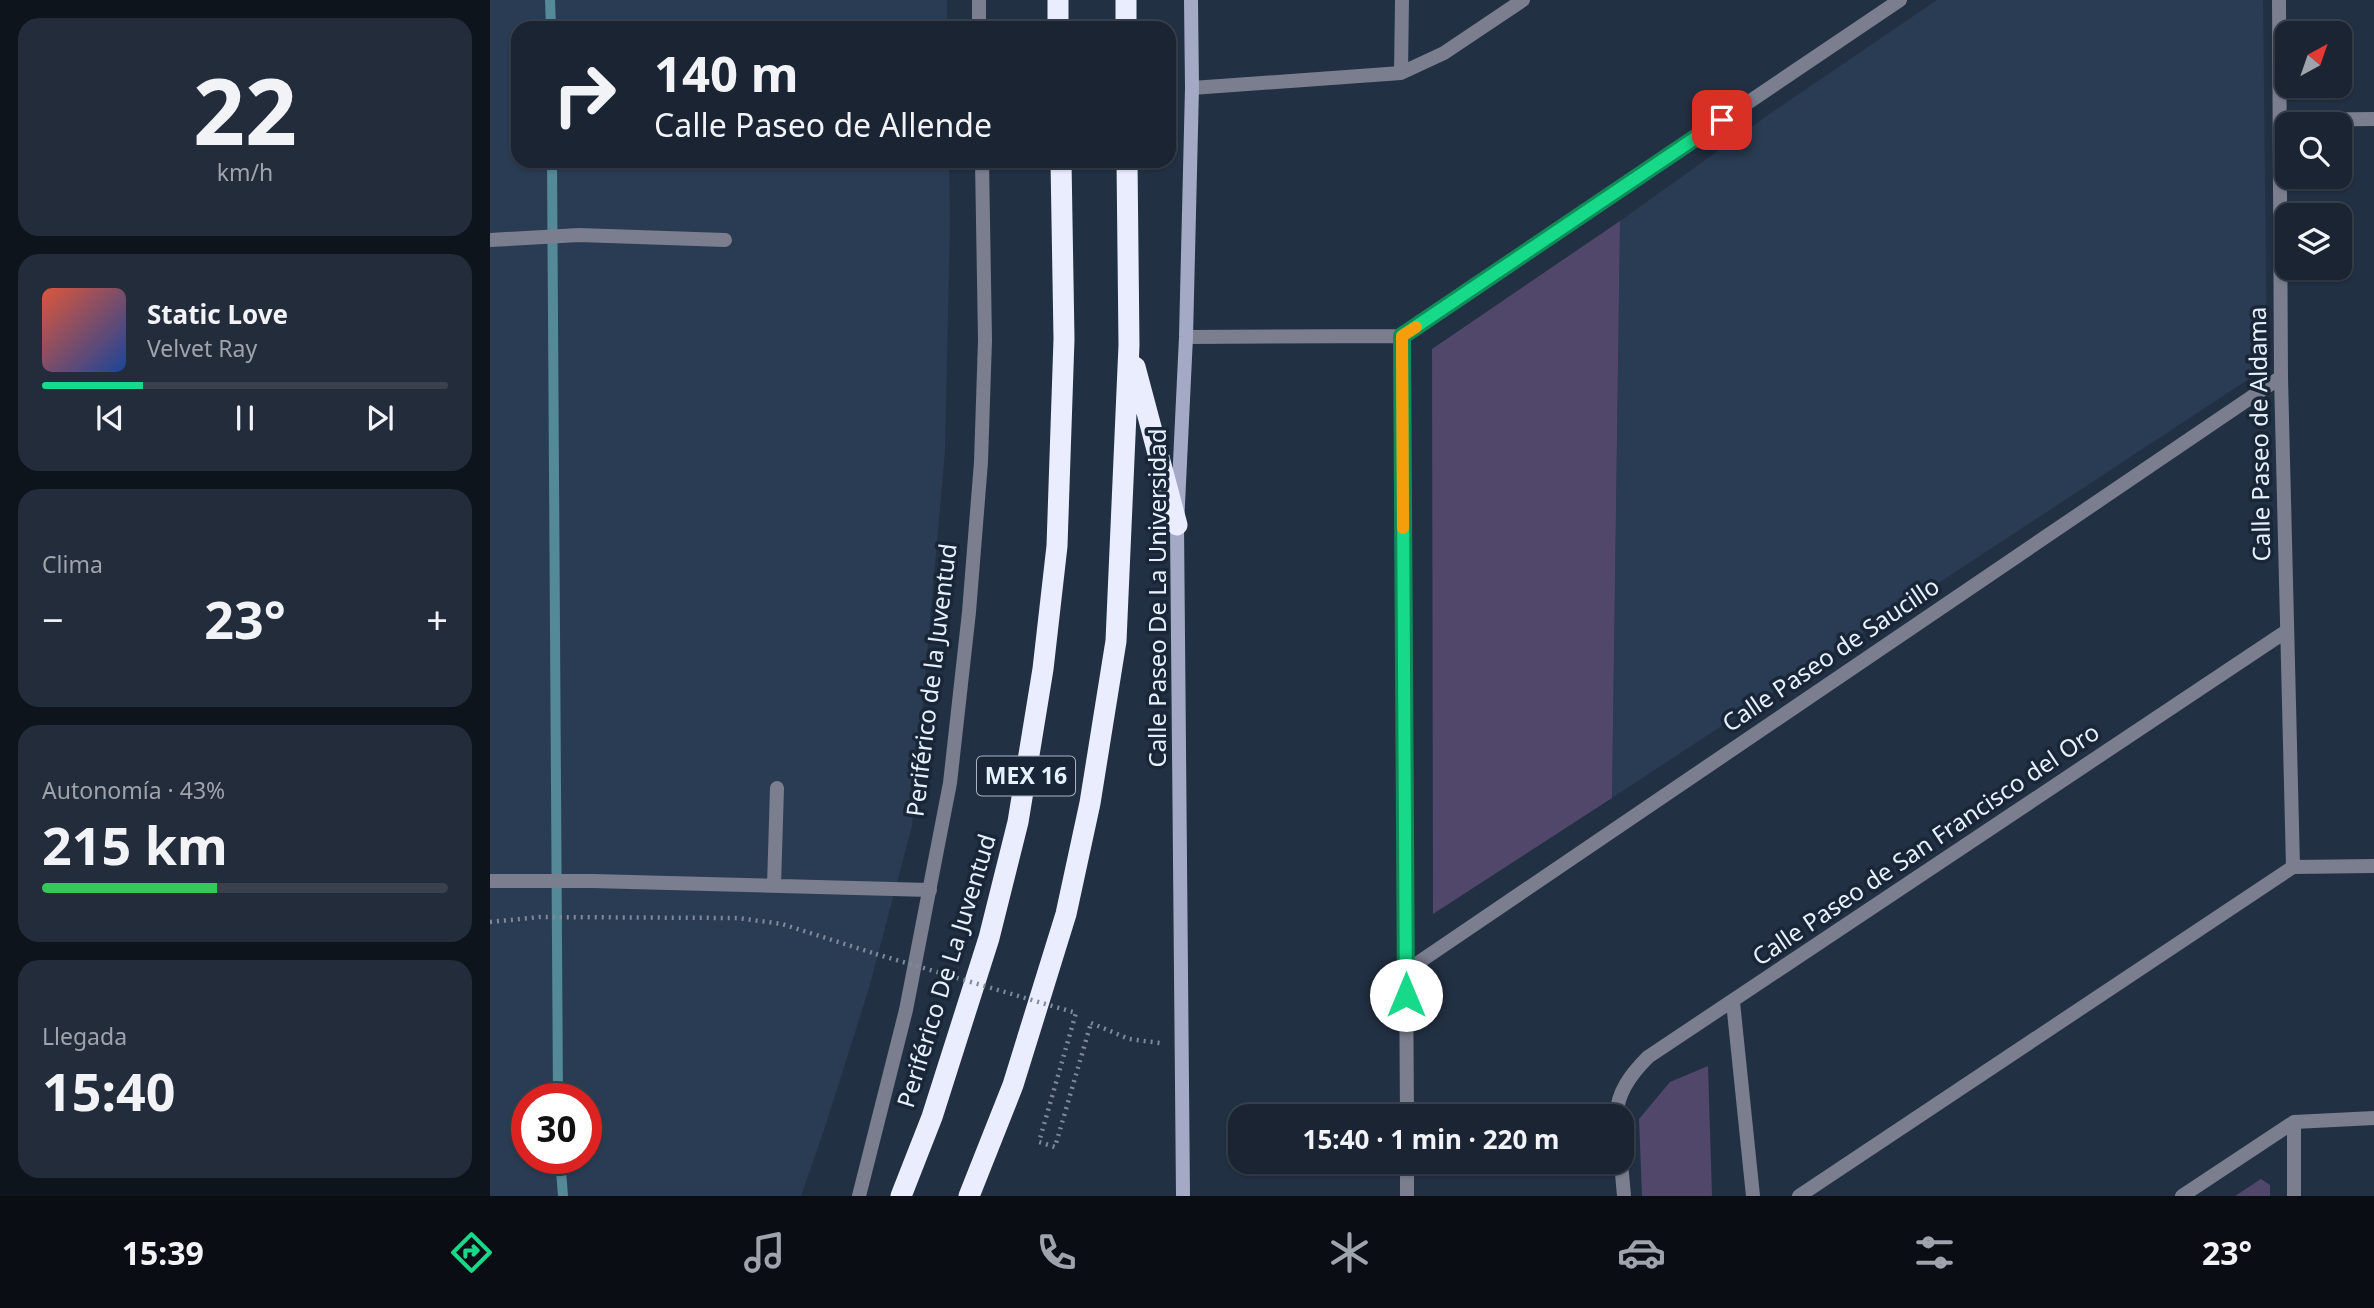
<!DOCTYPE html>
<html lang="es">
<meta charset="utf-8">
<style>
:root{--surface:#1a2432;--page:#232c3a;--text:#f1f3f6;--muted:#9fa4ac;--line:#38414d;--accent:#16d989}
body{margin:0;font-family:"Noto Sans",sans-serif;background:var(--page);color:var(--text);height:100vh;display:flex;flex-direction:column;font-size:26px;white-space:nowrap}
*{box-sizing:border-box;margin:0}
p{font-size:23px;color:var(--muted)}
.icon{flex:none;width:38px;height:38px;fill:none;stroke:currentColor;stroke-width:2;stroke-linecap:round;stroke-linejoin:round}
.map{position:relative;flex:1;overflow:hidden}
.drawer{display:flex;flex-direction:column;gap:18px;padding:18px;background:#0e141c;width:490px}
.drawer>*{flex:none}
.guide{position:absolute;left:21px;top:21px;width:665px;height:147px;border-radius:21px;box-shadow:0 2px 5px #0004,0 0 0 2px var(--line);background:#1a2432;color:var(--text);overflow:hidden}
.needle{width:46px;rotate:40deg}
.fabs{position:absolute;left:1785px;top:21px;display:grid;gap:14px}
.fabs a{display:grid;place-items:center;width:77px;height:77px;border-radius:14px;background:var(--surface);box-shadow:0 2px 5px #0004,0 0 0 2px var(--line);font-size:35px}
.speed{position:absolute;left:21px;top:1083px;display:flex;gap:14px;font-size:35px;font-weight:700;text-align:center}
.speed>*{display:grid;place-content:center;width:91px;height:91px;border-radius:50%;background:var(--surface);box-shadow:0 2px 5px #0004,0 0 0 2px var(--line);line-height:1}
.speed .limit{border:10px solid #d22;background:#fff;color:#111}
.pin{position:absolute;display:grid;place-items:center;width:60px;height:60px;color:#fff;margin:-30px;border-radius:14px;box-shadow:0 4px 10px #0006}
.me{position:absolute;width:77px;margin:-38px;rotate:0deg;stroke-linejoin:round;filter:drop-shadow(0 0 5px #0008)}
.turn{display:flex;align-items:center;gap:24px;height:147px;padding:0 28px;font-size:32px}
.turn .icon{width:91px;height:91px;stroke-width:2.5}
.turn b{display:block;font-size:49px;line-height:60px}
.big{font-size:52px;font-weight:700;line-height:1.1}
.drawer .tile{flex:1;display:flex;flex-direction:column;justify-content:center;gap:10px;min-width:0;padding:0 24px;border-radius:21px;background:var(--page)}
.drawer .dial{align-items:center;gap:0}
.dial b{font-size:91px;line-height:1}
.song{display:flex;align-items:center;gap:21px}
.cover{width:84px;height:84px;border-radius:10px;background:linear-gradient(135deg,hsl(10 70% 55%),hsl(220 70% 35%))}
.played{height:7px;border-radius:4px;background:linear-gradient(90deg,var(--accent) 25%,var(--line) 25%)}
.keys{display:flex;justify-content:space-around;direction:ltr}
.heat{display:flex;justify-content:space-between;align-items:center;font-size:38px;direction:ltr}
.charge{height:10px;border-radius:5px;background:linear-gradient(90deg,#34c759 43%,var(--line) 0)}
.trip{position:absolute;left:738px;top:1104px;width:406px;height:70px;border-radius:21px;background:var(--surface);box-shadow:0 2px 5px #0004,0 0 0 2px var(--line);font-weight:700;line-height:70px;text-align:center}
.menu{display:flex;height:112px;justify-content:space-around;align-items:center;background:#0a0e14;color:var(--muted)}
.menu .icon{width:49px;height:49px}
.menu .active{color:var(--accent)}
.menu b{font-size:32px;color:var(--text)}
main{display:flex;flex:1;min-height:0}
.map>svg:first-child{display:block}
.built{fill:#2a3c53;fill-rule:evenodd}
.green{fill:#50476b}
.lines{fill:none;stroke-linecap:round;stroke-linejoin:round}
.stream{stroke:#548997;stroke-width:10}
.path{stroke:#7e8a9a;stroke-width:4.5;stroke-dasharray:2 5;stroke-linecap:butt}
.lane{stroke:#7a7e8f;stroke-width:14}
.street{stroke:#7a7e8f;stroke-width:14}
.secondary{stroke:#a4aac6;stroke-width:14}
.highway{stroke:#e9edfe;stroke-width:21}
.path-bridge{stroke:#7e8a9a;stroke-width:4.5;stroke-dasharray:2 5;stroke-linecap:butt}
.route-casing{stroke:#0e8d59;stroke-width:18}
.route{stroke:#16d989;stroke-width:12}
.slow{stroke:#f59e0b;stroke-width:12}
.labels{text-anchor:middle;stroke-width:7;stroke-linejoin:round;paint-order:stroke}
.shield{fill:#192638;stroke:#a9b4c2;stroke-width:2}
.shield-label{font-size:23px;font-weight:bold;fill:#e7f1fd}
.street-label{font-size:24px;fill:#e7f1fd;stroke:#192638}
</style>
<main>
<section class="drawer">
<div class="tile dial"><b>22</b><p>km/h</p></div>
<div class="tile">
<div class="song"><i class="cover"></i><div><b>Static Love</b><p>Velvet Ray</p></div></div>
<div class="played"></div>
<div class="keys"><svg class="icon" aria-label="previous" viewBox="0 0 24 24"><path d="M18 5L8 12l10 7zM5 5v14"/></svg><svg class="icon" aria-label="pause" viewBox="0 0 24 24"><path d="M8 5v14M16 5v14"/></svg><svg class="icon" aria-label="next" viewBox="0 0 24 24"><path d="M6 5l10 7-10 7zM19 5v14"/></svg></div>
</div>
<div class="tile"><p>Clima</p>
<div class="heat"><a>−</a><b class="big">23°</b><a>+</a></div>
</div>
<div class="tile"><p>Autonomía · 43%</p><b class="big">215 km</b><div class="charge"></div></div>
<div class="tile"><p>Llegada</p><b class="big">15:40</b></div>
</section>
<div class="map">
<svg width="1884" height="1196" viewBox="0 0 1884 1196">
<rect width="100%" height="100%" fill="#223043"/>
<path class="built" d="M0 0H457V28H28V161H459L460 221 455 451 422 826 379 988 335 1127 311 1196H0ZM37 1099H96V1158H37Z
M1447 0H1773L1777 367 1122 798 1130 221 1278 115Z"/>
<path class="green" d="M1130 221 1122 798 943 914 942 349Z
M1218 1066 1222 1196H1152L1149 1119 1180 1082Z
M1771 1179 1780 1185V1196H1745Z"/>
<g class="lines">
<path class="stream" d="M60 0 61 28
M62 161 68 1099
M70 1158 73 1196"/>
<path class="path" d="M0 922 50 917 248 918 292 924 386 954
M601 1023 639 1039 670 1043"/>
<path class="lane" d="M0 240 89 235 235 240
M0 881H103L440 890
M284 886 287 788"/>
<path class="street" d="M489 0V28
M1789 0 1791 377 1803 867
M911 73 912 0
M702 88 911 73 954 53 1033 0
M1790 120 1884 119
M912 336 917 1116
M696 337 912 336 1410 0
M916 971 1791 377
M1243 1002 1263 1196
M1127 1116C1126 1093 1142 1073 1158 1057L1795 632
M917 1162V1196
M1131 1162 1134 1196
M369 1196 416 1010 460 783 479 612 491 462 495 340 492 161
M1309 1196 1803 867 1884 866
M1692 1196 1804 1122 1884 1118
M1804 1196V1122"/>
<path class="secondary" d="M693 1196 687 525 696 337 702 88 701 0"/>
<path class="highway" d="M568 0V28
M636 0V28
M645 367 687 525
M411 1196 442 1117 499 938 528 822 553 669 567 546 574 339 571 161
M479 1196 523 1085 576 914 600 803 626 641 639 345 637 161"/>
<path class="path-bridge" d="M386 954 586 1013 549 1142 565 1147 601 1023"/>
</g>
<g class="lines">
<g class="route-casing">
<path id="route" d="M916 995 912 336 1232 120"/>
</g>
<use href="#route" class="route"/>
<path class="slow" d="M913 528 912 336 926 327"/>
</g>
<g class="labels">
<rect class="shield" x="487" y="756.5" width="98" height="39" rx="5"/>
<g class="shield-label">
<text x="536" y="784">MEX 16</text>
</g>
<g class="street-label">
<text transform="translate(1770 434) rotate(-91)" y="8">Calle Paseo de Aldama</text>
<text transform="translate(668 598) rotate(-90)" y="8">Calle Paseo De La Universidad</text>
<text transform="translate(1341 655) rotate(-34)" y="8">Calle Paseo de Saucillo</text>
<text transform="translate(442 680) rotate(-83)" y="8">Periférico de la Juventud</text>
<text transform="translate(1436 845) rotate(-34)" y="8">Calle Paseo de San Francisco del Oro</text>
<text transform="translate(457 971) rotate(-73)" y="8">Periférico De La Juventud</text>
</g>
</g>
</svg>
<div class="fabs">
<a><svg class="needle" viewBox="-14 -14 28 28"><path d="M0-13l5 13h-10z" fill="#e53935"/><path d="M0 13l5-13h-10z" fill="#9fa4ac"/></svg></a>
<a><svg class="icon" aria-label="search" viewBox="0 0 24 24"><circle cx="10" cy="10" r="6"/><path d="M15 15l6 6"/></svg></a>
<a><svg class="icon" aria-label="layers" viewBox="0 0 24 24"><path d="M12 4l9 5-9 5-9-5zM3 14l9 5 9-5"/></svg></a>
</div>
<div class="speed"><div class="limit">30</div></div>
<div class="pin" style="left:1232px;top:120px;background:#d93025"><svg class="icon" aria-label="arrive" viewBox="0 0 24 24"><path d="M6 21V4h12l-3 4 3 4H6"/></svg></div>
<svg class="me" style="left:916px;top:995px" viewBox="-20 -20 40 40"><circle r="19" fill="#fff"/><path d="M0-13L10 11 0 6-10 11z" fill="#16d989"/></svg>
<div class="trip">15:40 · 1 min · 220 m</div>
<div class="guide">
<div class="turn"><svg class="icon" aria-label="right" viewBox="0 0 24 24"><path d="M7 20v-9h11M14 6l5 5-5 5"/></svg><div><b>140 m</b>Calle Paseo de Allende</div></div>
</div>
</div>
</main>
<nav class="menu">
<b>15:39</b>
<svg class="icon active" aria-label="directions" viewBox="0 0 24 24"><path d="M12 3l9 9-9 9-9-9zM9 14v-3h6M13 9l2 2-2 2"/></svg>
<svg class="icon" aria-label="music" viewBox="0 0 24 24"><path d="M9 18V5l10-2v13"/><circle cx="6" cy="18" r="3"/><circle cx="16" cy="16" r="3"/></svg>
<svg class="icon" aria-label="phone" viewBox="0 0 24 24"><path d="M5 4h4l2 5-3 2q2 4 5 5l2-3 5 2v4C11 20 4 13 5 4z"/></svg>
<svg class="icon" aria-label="climate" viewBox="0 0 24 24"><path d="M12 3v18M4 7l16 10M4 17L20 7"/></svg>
<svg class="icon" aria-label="car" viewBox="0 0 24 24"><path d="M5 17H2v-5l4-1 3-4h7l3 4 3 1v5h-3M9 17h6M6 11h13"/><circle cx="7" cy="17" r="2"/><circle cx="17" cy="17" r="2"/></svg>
<svg class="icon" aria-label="filters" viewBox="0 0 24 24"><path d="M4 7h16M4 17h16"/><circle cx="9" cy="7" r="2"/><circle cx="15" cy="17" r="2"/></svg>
<b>23°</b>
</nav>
